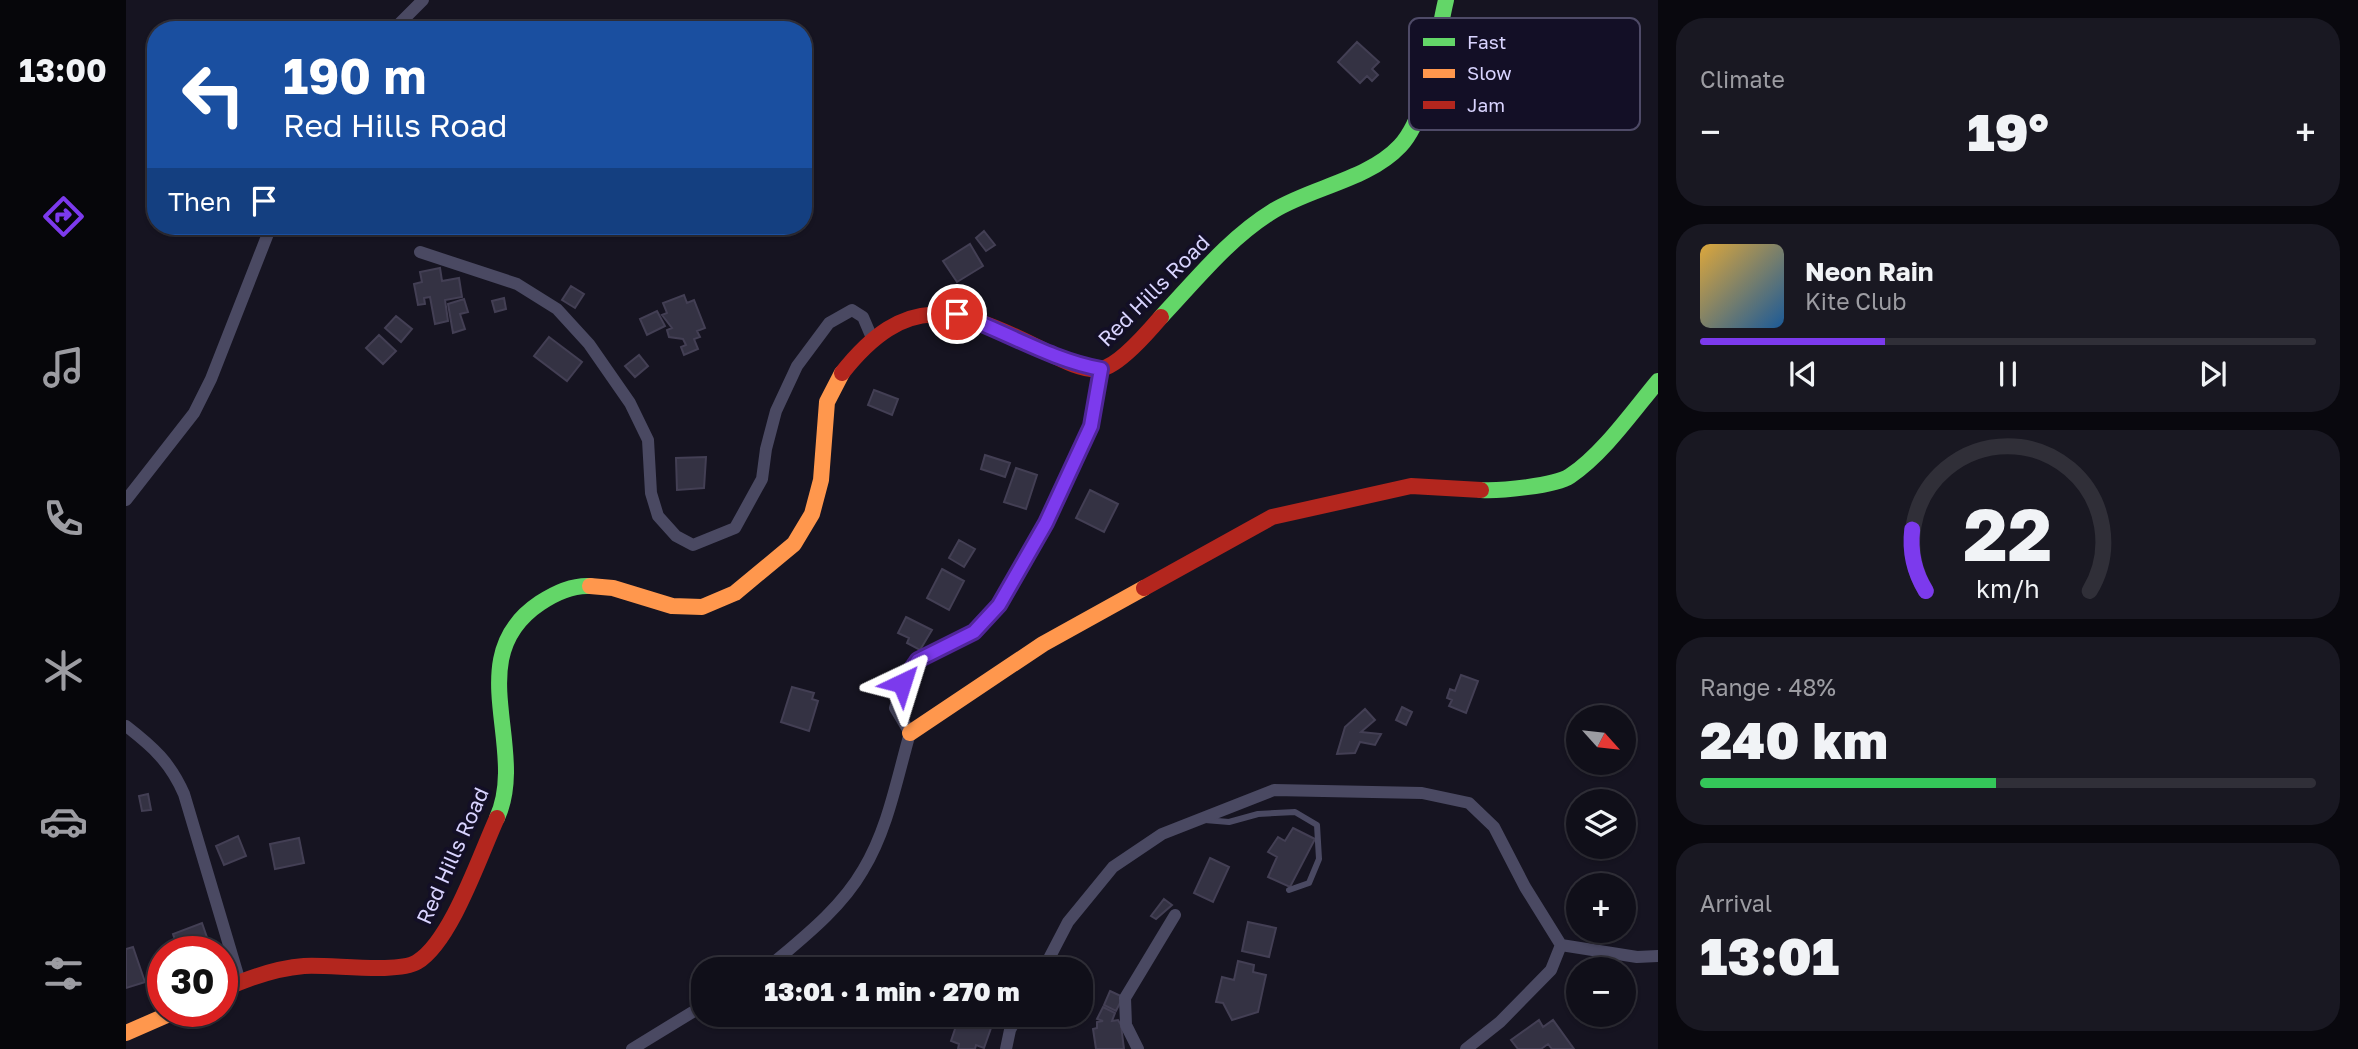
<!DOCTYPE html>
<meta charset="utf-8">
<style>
:root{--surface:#100f19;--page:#191822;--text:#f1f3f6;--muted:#9c9ca2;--line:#302f38;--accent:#7c3aed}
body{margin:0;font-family:"Golos Text",sans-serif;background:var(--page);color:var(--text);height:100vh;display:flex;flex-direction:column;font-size:26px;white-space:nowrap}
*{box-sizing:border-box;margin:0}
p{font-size:23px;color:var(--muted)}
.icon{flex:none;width:38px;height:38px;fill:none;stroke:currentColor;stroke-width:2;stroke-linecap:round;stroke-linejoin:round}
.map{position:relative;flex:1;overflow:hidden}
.sheet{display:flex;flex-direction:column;gap:18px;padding:18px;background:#09080e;width:700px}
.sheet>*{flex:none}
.banner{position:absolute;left:21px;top:21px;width:665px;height:214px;border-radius:28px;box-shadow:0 2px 5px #0004,0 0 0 2px var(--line);background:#1a4fa0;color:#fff;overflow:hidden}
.needle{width:46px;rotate:117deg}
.buttons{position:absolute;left:1440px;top:705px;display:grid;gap:14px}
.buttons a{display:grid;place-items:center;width:70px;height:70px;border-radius:50%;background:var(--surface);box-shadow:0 2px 5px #0004,0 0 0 2px var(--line);font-size:35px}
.speed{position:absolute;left:21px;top:936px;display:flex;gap:14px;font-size:35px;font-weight:700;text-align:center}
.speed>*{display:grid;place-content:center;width:91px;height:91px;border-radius:50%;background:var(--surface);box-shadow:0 2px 5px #0004,0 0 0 2px var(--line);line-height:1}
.speed .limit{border:10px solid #d22;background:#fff;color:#111}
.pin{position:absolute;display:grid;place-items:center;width:60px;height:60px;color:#fff;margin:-30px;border:4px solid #fff;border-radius:50%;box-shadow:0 2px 7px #0007}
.me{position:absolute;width:77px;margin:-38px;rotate:41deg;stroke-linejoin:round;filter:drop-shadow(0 0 5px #0008)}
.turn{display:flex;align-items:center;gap:24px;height:147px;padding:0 21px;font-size:32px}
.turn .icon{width:91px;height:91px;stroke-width:2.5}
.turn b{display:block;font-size:49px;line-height:60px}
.then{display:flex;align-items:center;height:66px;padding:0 21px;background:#0003;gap:14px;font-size:26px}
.big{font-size:52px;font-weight:800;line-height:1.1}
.sheet .tile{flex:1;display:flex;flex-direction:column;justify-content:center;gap:10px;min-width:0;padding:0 24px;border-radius:28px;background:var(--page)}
.sheet .dial{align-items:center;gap:0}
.dial svg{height:182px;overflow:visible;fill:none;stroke:var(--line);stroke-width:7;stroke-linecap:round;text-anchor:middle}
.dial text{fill:var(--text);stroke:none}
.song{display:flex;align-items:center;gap:21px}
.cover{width:84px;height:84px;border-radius:10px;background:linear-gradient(135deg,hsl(40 70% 55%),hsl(210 70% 35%))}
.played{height:7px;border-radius:4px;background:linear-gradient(90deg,var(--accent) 30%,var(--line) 30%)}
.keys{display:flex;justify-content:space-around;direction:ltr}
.heat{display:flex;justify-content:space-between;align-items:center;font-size:38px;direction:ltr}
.charge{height:10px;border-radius:5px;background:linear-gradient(90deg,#34c759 48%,var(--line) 0)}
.trip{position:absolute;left:565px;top:957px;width:402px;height:70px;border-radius:28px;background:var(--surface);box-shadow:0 2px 5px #0004,0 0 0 2px var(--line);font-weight:800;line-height:70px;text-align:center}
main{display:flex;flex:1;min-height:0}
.tab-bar{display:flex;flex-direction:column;width:126px;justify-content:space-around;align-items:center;background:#06060a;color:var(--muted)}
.tab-bar .icon{width:49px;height:49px}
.tab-bar .on{color:var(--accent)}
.tab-bar b{font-size:32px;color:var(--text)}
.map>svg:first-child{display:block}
.building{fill:#343243;stroke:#433f54;stroke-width:2}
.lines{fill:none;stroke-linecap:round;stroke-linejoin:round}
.lane{stroke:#4a4962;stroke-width:6}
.street{stroke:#4a4962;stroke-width:12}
.fast{stroke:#63d668;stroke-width:16}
.slow{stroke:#ff974d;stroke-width:16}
.jam{stroke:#b3261e;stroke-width:16}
.route-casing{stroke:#51269a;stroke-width:18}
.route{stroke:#7c3aed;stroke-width:12}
.labels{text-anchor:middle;stroke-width:7;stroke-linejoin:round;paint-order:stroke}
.street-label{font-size:21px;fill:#d9d4ff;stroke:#130f26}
.key{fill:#130f26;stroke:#4e4a67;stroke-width:2}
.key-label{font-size:19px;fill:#d9d4ff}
</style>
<main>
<nav class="tab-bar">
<b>13:00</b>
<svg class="icon on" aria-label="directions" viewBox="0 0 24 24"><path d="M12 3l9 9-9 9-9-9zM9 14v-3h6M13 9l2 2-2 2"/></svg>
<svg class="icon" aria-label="music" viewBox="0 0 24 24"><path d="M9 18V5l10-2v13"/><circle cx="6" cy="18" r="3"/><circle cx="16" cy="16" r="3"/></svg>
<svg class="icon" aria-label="phone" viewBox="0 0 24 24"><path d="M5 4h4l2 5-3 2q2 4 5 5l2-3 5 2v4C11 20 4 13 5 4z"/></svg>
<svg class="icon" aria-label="climate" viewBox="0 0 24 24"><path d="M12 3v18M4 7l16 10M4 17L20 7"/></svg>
<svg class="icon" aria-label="car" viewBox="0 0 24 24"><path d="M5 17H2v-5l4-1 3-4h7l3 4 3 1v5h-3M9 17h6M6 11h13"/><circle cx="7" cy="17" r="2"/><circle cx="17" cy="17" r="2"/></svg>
<svg class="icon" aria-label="filters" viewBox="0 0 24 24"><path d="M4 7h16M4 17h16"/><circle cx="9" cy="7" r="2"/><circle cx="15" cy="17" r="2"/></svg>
</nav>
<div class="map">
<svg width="1532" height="1049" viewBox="0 0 1532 1049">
<rect width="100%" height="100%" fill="#161421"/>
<path class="building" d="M1231 42 1253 62 1246 69 1252 75 1246 81 1241 76 1234 83 1212 62Z
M858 231 869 245 860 251 850 238Z
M844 244 857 266 831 282 817 261Z
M314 268 316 281 333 278 336 297 319 300 322 321 309 324 304 297 298 298 299 304 292 305 288 284 296 282 294 272Z
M445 286 458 294 449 308 436 300Z
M558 295 561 303 568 300 579 328 571 331 574 337 568 339 572 349 558 355 555 347 560 345 557 339 543 337 541 330 546 328 536 315 541 313 537 303Z
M378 298 380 309 369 312 366 301Z
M338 299 342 312 334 314 339 329 327 333 322 304Z
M531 311 539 326 521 335 514 319Z
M270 316 286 329 275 342 259 328Z
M253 335 270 351 257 364 240 348Z
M423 337 456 362 441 381 408 356Z
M513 355 522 366 509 377 499 366Z
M748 390 772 399 766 415 742 405Z
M859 455 884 463 879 477 855 469Z
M580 457 578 488 551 490 550 458Z
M890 468 911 475 900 509 878 502Z
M964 490 992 504 978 532 950 518Z
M833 540 849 549 838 567 823 558Z
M816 569 838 581 823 610 801 598Z
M780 617 806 630 794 650 781 643 783 638 772 633Z
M1335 675 1352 681 1340 713 1323 706 1326 700 1321 698 1324 689 1329 691Z
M666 687 688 693 686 699 692 701 683 731 655 722Z
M1276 707 1286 712 1280 725 1270 720Z
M1239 709 1249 720 1235 732 1255 734 1249 745 1234 742 1229 753 1211 754 1219 727Z
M22 794 25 810 16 811 13 796Z
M1167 828 1189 839 1164 887 1142 877 1151 857 1142 852 1152 837 1159 841Z
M112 836 120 856 98 865 90 846Z
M173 838 178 863 149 869 144 844Z
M1084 858 1103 867 1087 902 1068 893Z
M1038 899 1046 905 1030 919 1025 916Z
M1122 922 1150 928 1143 957 1116 951Z
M76 923 86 952H53L47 934Z
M7 947 19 982 0 988V949Z
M1112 961 1128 965 1127 972 1140 975 1132 1012 1106 1020 1097 1003 1090 1002 1096 977 1108 980Z
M984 991 997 997 990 1011 978 1005Z
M977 1007 989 1013 986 1021 992 1020 995 1025 998 1049H970L967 1029 971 1028V1022L977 1021 971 1019Z
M844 1015H864L860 1026 865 1028 858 1048 850 1045 849 1049H832L833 1044 825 1041 831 1023 840 1027Z
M1413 1020 1417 1027 1427 1020 1448 1049H1426L1422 1044 1415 1049H1392L1385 1040Z"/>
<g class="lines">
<path class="lane" d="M1079 820 1103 822 1132 814 1169 812 1191 825 1193 859 1183 883 1163 890"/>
<path class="street" d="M267 30 297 0
M294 252 391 284 431 309 463 344 504 403 522 440 525 493 532 516 550 536 567 545 609 528 636 479 640 449 650 411 671 366 703 323 726 310 737 317 746 338
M0 500 68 413 85 379 145 226
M0 726C27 747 44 762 58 794L114 982
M1435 945 1511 957 1532 956
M639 970C674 940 714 910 737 870 762 829 771 778 784 733L769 708 776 683 791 660 848 632 872 605 920 523 966 426 975 369
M917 970 942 922 987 867 1036 834 1148 790 1296 793 1343 803 1368 827 1399 887 1435 945 1425 970 1374 1022 1340 1049
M506 1049 578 1005
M880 1049 884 1030 892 1015
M1012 1049 1000 1025 999 998 1049 915"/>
<path class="fast" d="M1035 317C1070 280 1103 238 1147 211 1186 187 1242 180 1274 146 1303 115 1310 41 1320 0
M1355 490C1374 491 1429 486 1444 476 1477 454 1507 411 1532 381
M371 818C403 747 333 657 414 603 429 593 446 585 464 586"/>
<path class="slow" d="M464 586 487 588 546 606 576 607 609 593 668 544 686 514 695 480 701 402 716 373
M784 733 917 644 1018 588
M0 1033 48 1012"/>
<path class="jam" d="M716 373C780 292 829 306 913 348 931 357 954 371 974 369 992 367 1023 331 1035 317
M1018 588 1146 517 1285 486 1355 490
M96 990C120 979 152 968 178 966 204 964 271 974 291 962 325 942 354 855 371 818"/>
</g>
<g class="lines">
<g class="route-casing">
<path id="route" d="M776 683 792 660 848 632 873 605 920 523 965 426 975 369C925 360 879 331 831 314"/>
</g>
<use href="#route" class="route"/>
</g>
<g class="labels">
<g class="street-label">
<text transform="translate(1028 291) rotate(-45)" y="7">Red Hills Road</text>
<text transform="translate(327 856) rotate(-66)" y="7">Red Hills Road</text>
</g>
</g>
<rect x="1283" y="18" width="231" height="112" rx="10" class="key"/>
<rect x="1297" y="38" width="32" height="8" fill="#63d668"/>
<rect x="1297" y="69" width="32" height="9" fill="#ff974d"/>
<rect x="1297" y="101" width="32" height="8" fill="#b3261e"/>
<g class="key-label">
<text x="1341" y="49">Fast</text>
<text x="1341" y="80">Slow</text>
<text x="1341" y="112">Jam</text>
</g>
</svg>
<div class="buttons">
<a><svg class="needle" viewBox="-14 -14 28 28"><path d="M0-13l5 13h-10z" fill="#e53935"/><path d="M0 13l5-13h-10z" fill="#9c9ca2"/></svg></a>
<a><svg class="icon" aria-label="layers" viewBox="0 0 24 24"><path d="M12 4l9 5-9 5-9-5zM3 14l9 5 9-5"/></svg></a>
<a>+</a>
<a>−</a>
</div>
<div class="speed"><div class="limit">30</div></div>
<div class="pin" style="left:831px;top:314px;background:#d93025"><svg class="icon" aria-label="arrive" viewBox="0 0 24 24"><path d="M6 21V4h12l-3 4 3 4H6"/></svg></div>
<svg class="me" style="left:776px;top:683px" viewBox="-20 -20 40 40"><path d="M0-17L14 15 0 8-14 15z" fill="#7c3aed" stroke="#fff" stroke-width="4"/></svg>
<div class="trip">13:01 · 1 min · 270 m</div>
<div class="banner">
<div class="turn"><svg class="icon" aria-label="left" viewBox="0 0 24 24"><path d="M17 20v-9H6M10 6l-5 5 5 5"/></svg><div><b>190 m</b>Red Hills Road</div></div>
<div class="then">Then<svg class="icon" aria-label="arrive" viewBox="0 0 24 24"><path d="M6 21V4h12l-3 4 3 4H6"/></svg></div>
</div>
</div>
<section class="sheet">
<div class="tile"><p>Climate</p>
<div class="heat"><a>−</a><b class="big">19°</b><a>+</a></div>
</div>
<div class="tile">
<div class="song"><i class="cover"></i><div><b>Neon Rain</b><p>Kite Club</p></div></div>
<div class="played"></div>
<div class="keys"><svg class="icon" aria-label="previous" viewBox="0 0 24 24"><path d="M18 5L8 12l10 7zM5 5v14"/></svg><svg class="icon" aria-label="pause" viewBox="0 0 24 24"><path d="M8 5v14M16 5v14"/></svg><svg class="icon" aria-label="next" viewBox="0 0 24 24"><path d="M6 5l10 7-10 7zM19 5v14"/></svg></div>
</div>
<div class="tile dial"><svg viewBox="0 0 100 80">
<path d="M14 69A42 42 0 1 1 86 69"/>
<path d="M14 69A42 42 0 0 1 8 42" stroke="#7c3aed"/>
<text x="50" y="56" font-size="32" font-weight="700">22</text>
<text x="50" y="72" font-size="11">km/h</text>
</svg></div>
<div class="tile"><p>Range · 48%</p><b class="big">240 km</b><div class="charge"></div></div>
<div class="tile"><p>Arrival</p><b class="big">13:01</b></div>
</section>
</main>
